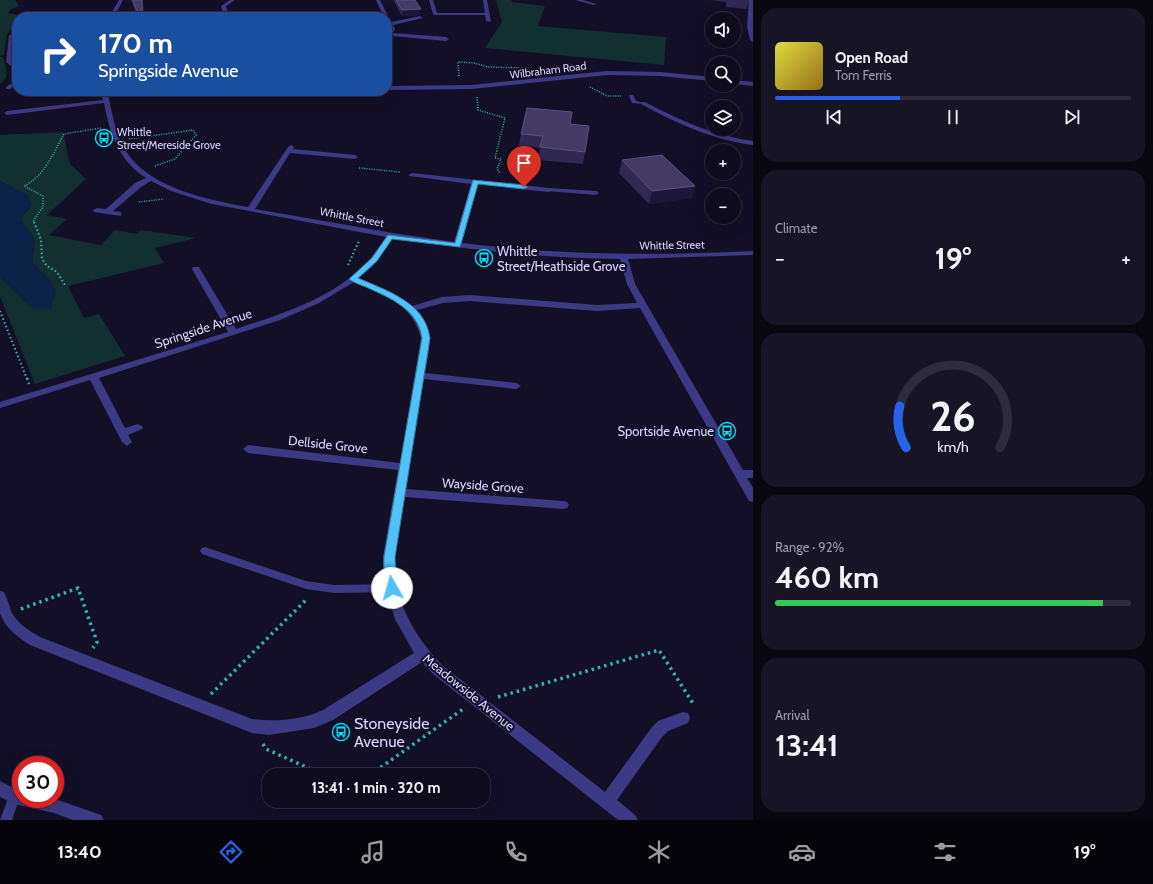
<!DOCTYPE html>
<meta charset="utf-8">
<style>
:root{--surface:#0e0b1c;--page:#171425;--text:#f1f3f6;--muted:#9b9ba3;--line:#2e2b3b;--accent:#2563eb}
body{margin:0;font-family:Cabin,sans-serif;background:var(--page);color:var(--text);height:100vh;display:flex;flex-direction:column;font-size:15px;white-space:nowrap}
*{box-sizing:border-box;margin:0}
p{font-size:13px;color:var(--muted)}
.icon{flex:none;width:22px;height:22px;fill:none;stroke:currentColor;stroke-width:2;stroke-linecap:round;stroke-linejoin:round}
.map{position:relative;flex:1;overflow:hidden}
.drawer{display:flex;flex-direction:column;gap:8px;padding:8px;background:#08060f;width:400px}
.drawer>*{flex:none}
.guide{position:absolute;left:12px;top:12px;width:380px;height:84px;border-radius:16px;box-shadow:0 4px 16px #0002,0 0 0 1px var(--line);background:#1a4fa0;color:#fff;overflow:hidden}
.tools{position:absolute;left:705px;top:12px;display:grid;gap:8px}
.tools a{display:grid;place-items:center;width:36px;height:36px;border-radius:50%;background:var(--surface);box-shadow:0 4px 16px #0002,0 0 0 1px var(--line);font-size:20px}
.speed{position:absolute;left:12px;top:756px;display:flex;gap:8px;font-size:20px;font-weight:700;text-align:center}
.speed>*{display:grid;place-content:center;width:52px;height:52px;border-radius:50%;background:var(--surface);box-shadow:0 4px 16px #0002,0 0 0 1px var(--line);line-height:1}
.speed .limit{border:6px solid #d22;background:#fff;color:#111}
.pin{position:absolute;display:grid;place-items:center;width:34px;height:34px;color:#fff;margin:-41px -17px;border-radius:50% 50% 50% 0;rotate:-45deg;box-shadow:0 0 4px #0007}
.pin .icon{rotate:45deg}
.me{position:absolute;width:44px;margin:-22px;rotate:353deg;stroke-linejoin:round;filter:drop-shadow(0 0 3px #0008)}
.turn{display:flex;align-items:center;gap:14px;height:84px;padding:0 20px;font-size:18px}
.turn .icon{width:52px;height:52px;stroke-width:2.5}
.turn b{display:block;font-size:28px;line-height:34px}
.big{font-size:30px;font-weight:800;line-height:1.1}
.drawer .tile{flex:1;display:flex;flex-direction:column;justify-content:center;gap:6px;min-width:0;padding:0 14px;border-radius:16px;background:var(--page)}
.drawer .dial{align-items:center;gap:0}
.dial svg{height:104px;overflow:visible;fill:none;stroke:var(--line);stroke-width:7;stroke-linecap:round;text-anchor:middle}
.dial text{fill:var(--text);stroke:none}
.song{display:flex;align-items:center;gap:12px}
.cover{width:48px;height:48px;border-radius:6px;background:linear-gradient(135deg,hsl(60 70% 55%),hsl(40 70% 35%))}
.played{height:4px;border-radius:2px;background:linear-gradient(90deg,var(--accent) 35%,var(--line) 35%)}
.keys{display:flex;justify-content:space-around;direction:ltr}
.heat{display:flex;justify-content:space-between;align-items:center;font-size:22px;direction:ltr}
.charge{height:6px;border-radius:3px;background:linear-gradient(90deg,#34c759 92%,var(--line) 0)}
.trip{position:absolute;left:262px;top:768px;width:228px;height:40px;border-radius:16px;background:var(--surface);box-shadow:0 4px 16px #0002,0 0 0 1px var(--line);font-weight:800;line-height:40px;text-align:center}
.dock{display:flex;height:64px;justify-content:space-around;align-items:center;background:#06040b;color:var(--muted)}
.dock .icon{width:28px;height:28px}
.dock .selected{color:var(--accent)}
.dock b{font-size:18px;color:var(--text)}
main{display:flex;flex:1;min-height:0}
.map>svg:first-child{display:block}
.green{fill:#12302f}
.water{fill:#0c2248}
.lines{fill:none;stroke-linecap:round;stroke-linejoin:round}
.path-far3{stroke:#2fb8b0;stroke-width:1.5;stroke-dasharray:1 1.5;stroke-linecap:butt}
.path-far2{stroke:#2fb8b0;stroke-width:2;stroke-dasharray:1.5 2.5;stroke-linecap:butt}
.path-far1{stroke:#2fb8b0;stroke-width:2.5;stroke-dasharray:2 3;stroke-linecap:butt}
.path{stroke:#2fb8b0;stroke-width:3.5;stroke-dasharray:2.5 4;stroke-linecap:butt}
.lane{fill:#3d3a85;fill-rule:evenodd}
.street{fill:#3d3a85;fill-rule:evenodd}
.wall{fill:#312854}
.shaded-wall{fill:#1d163a}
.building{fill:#433a66;stroke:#5a527e}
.route{fill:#4fc3f7;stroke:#337fa1}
.labels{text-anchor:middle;stroke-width:4;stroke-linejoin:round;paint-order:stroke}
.far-street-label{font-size:11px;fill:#d9d4ff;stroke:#130f26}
.far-poi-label{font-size:11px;fill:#d9d4ff;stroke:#130f26;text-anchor:start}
.poi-label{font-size:13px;fill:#d9d4ff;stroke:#130f26;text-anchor:start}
.street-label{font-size:13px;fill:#d9d4ff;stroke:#130f26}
.near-poi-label{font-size:16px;fill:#d9d4ff;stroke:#130f26;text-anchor:start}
</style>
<main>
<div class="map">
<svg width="753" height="820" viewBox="0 0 753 820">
<rect width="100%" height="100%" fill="#130f26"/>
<path class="green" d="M0 0H15L19 6 10 10 8 13 23 16 17 17V25L7 34 4 55 0 56Z
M496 0H511L512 2 545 6 538 26 666 37 664 65 485 48 502 22Z
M0 57H3C6 68 11 76 0 84Z
M63 132 70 164 86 179 47 215 67 219 49 235 101 245 115 230 137 234 141 230 196 238 155 248 164 263 68 286 84 318 99 314 125 356 35 384 0 296V277L33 309 50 280 32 262 35 239 20 219 29 209V196L0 181V135Z"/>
<path class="water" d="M0 181 29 196 31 205 20 219 35 239 32 262 50 280 56 291 51 309H33L0 277Z"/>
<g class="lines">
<path class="path-far3" d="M459 76 458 62 474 63 488 67 528 68
M590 87 607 96H621
M477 97 478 110 505 118 495 158 501 159 497 169 500 173
M129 139 193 130 196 135 175 159 155 166
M359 168 400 172
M139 202 164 199
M34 223 33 221 43 207V196L24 186C45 176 53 153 64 134L101 128"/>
<path class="path-far2" d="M34 222 41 240 42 259 47 266 57 272 65 285
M348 265 359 241
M0 311 27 379"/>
<path class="path-far1" d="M27 378 29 384"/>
<path class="path" d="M21 609 78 588 97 642 93 648
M211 694 307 599
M498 697 659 650 694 705
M263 744 266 749 324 775
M370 775 463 709"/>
<path class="lane" d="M429 0H433L437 13H488L490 14 488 15H435L433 14Z
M15 81H17V84L10 89H6V87Z
M629 95H633L636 101 645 103 643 104 632 103 629 96Z
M549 188 596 191 599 193 596 195 547 191V189Z
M205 547 306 581 334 585 391 584 394 585 396 588 394 591 391 592 334 593 306 589 202 554 200 551 202 548Z
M14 791 18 793 20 797 12 820H0L10 793Z"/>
<path class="street" d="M119 0H123L114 17H52L55 15H110Z
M230 0H235L226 6 230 17H224L221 6Z
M376 0H380L391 22 420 16 423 18 393 25 395 29 393 33 446 37 449 39 446 41 392 36 387 42V34L389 29 387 24V17H384Z
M483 0H487L491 22 486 21Z
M575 0H583L596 4 594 5Z
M749 0H753V42L750 40 747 26Z
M338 14 336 17H318Z
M25 15 28 16 29 17H22Z
M17 27 12 62 17 66V71L6 62 9 36Z
M607 71 660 72 712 77V81L660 76 607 75 471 89 387 90V86L471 85Z
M734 80 753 82V86L734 84Z
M101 91H125L108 94C112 114 116 137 128 154 152 189 210 200 248 207L288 147 291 145 294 147 293 149 355 155 358 157 355 159 290 153 255 209 393 233 454 242 471 184 410 176 408 175 412 173 549 188 553 190 549 192 478 184 462 243C559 255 655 256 753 251V255L628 259 635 284 743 470H753V478H747L753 488V502L749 501 640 308 597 311 470 301 443 303 417 310C436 330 429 349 425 373L516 383 521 386 516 389 424 379 406 489 563 501 567 502 569 505 567 508 563 509 405 497C401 517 396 538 395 558 393 600 414 636 443 666L605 792 652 727 658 721 683 712 688 713 690 718 688 723 668 731 662 737 617 800 635 815 638 820H618L433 674 422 662 333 720 314 728 269 735 252 733 30 645C19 638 4 627 0 613 0 607 0 598 0 591L4 592C7 598 9 605 11 611 17 623 28 630 40 637L252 719C276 722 301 720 323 710L414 653 395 619 386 589 383 574V557L398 470 248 453 243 449 248 445 400 463 421 338C412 303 384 295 354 282L319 303 280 320 99 378 125 428 138 424 143 427 142 429 128 435 132 442 127 446 122 442 90 380 0 408V402L228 332 192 269 193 267H199L200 269 236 329C278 315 328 300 361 268 371 259 378 248 386 237L212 204 171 191 151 181 141 187 113 211 121 212V216L94 212 93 210 97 208 106 209 135 183 146 178C118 160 110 134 104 103L7 115 4 113 7 111 103 100ZM393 238C468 250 543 258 620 259L627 284 637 303 597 305 470 295 442 297 412 306 391 292 359 278 372 267Z
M641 102H645C679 120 715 136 753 141V145C713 140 676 123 641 104Z
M0 781 21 792V799H55L101 815 104 820H73L54 813 14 804 0 797Z"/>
</g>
<path class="wall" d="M131 0H143L144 17H137Z
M393 0H415L420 15 402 16Z
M710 0H749L747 9 726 7V2Z
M570 124 585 152 583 164 538 160 540 148 519 146 521 134Z
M622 160 695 186 691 198 649 204 619 173Z"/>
<path class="shaded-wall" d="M142 0H143L144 17H141Z
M421 9 420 15 402 16V10Z
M695 186 691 198 649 204 652 191Z"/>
<path class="building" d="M133 0H142L143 16 139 17Z
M396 0H415L421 9 402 10Z
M527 108 572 112 570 124 589 126 585 152 540 147 543 136 521 134Z
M662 155 695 186 652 191 622 160Z"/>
<path class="route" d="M473 180 524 185 528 187 524 189 478 184 460 247 392 239 377 261 358 278C387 291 425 302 430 338L395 557C395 565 398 585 395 591H388C383 581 384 568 384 557L422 338C418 309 390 298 366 287 361 285 354 283 349 279L372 258 388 235 455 243Z"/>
<defs>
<g id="bus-ring" transform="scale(0.9)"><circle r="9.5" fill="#130f26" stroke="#00e5ff" stroke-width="1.5"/><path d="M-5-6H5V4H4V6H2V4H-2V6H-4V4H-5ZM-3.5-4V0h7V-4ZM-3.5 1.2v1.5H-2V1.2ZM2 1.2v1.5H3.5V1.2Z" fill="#00e5ff"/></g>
</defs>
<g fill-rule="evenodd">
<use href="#bus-ring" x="104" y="138"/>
<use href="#bus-ring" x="484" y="258"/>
<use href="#bus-ring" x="727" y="431"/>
<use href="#bus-ring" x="341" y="732"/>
</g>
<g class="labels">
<g class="far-street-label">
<text transform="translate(548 70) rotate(-7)" y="4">Wilbraham Road</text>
<text transform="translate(352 217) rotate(11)" y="4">Whittle Street</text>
<text transform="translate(672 245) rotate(-1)" y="4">Whittle Street</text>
</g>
<g class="far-poi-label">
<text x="117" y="136">Whittle<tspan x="117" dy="13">Street/Mereside Grove</tspan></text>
</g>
<g class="poi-label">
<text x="497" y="256">Whittle<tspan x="497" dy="15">Street/Heathside Grove</tspan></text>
<text x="714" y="436" text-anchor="end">Sportside Avenue</text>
</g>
<g class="street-label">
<text transform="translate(203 328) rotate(-18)" y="5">Springside Avenue</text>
<text transform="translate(328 444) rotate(6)" y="5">Dellside Grove</text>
<text transform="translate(483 485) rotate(4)" y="5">Wayside Grove</text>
<text transform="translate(469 692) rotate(39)" y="5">Meadowside Avenue</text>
</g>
<g class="near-poi-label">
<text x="354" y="729">Stoneyside<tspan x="354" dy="18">Avenue</tspan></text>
</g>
</g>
</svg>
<div class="tools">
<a><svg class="icon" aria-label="sound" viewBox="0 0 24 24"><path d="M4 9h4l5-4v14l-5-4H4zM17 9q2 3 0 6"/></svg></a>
<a><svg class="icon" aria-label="search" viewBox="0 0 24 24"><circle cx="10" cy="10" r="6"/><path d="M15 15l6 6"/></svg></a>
<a><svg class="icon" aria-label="layers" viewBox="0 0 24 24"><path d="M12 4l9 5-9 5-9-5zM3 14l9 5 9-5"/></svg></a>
<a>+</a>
<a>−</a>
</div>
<div class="speed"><div class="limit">30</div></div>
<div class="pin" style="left:524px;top:187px;background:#d93025"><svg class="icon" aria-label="arrive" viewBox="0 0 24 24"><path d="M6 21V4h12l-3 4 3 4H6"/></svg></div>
<svg class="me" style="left:392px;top:588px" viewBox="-20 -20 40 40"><circle r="19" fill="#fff"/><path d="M0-13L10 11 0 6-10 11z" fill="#4fc3f7"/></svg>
<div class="trip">13:41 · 1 min · 320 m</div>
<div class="guide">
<div class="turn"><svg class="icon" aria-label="right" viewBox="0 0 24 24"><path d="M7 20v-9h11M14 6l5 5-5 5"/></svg><div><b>170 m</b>Springside Avenue</div></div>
</div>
</div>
<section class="drawer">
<div class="tile">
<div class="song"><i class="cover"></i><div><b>Open Road</b><p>Tom Ferris</p></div></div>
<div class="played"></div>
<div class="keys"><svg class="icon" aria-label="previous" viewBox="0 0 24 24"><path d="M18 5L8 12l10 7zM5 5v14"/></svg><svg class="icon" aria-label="pause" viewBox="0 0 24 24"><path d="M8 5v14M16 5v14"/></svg><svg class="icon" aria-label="next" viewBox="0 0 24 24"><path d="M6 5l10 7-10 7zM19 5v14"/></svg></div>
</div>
<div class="tile"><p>Climate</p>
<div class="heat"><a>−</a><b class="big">19°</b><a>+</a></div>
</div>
<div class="tile dial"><svg viewBox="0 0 100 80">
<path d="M14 69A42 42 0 1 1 86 69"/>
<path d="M14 69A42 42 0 0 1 9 37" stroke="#2563eb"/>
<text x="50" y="56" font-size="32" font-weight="700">26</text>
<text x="50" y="72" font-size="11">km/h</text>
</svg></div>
<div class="tile"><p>Range · 92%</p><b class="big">460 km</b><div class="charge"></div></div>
<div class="tile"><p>Arrival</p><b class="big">13:41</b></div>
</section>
</main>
<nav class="dock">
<b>13:40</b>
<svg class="icon selected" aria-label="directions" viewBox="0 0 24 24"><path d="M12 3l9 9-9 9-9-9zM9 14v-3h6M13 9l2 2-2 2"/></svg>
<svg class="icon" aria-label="music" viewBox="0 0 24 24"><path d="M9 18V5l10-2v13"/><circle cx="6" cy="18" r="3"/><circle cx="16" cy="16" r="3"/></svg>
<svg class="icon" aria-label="phone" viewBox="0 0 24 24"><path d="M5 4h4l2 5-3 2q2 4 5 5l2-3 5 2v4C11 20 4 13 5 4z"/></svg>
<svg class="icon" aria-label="climate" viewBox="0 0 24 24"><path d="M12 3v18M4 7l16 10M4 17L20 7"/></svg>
<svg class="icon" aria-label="car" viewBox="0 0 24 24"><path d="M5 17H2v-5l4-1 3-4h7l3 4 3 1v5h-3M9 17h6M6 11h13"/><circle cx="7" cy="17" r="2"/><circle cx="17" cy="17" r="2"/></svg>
<svg class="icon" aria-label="filters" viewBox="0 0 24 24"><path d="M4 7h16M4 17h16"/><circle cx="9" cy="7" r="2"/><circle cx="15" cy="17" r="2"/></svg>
<b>19°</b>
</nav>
